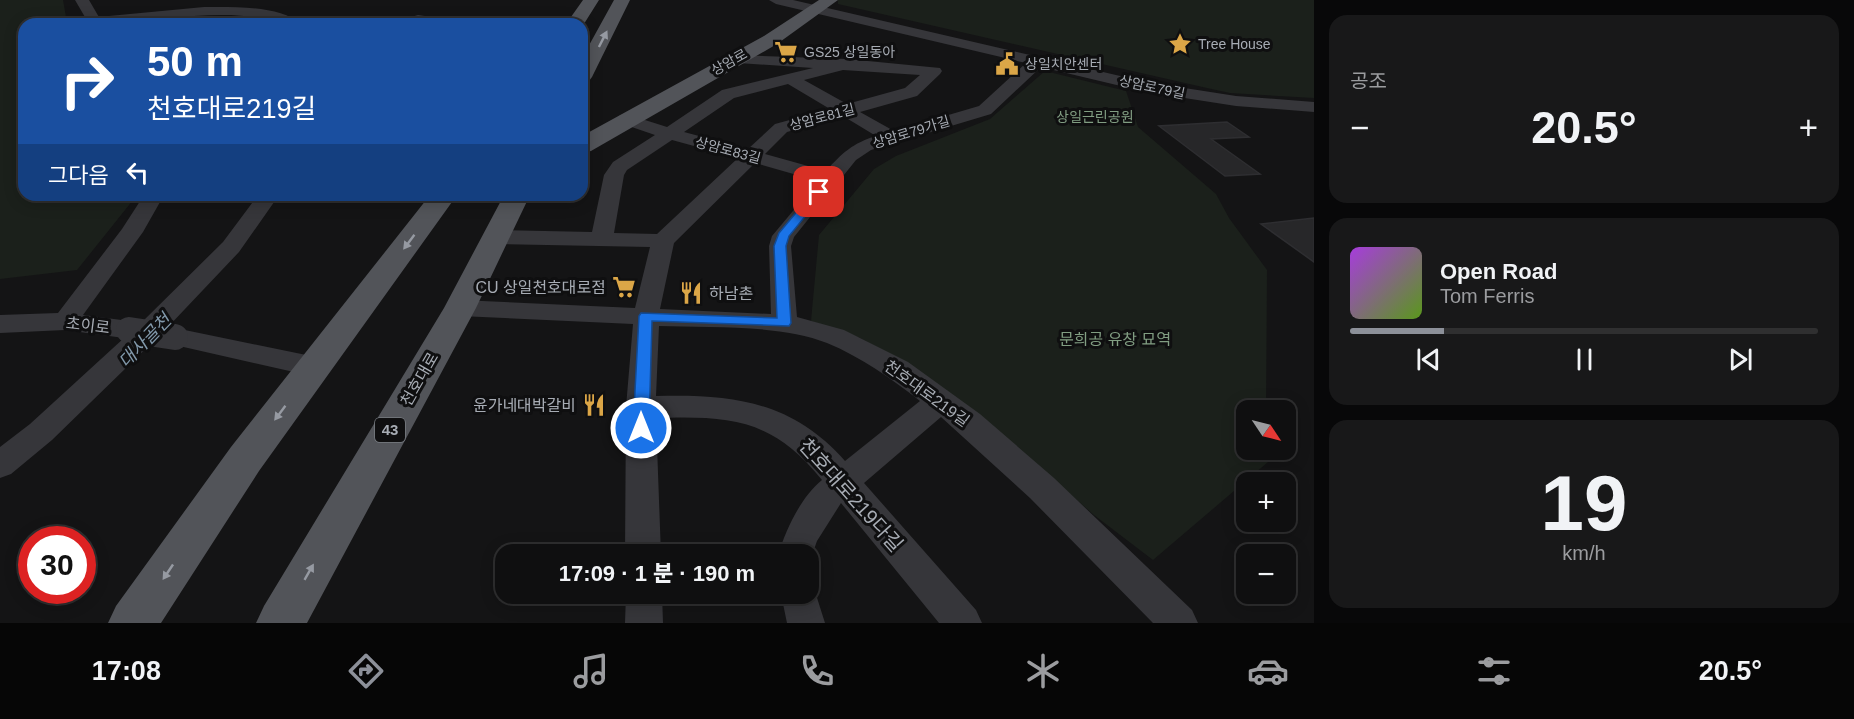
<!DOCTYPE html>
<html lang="ko">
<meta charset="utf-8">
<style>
:root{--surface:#0f0f10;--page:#181819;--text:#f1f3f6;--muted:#9b9c9f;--line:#2f2f30;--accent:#8c9099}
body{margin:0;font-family:Helvetica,"Noto Sans KR",sans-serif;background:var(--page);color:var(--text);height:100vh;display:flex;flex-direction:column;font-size:22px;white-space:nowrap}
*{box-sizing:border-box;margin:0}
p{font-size:20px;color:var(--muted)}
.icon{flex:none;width:33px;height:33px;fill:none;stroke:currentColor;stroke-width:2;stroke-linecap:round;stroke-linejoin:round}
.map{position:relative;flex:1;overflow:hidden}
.side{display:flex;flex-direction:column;gap:15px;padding:15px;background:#080809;width:540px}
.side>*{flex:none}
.hud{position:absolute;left:18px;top:18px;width:570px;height:183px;border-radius:18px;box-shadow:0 3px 15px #0003,0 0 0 2px var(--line);background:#1a4fa0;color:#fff;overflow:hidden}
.needle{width:39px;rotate:125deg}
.tools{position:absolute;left:1236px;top:400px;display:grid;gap:12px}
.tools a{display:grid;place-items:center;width:60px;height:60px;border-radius:12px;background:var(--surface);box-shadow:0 3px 15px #0003,0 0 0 2px var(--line);font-size:30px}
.speed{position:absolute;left:18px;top:526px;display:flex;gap:12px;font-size:30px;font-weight:700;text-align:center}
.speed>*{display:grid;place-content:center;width:78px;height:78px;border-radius:50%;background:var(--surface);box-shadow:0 3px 15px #0003,0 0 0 2px var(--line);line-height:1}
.speed .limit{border:9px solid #d22;background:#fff;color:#111}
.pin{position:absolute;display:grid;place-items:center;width:51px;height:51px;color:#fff;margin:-26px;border-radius:12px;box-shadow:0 3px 9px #0006}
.me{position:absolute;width:66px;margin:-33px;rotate:0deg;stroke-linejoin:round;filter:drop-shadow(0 0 4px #0008)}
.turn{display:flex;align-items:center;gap:21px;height:126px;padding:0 30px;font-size:27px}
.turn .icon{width:78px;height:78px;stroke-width:2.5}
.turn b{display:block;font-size:42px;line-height:51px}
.then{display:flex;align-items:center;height:57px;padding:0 30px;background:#0003;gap:12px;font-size:22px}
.big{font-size:45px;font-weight:800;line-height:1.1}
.side .card{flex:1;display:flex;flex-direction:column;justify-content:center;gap:9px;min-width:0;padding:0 21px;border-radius:18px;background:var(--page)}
.side .dial{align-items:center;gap:0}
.dial b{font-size:78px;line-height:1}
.song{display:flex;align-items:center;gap:18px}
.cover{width:72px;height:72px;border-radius:9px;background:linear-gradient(135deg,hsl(280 70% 55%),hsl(90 70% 35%))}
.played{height:6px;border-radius:3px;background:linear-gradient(90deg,var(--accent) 20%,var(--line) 20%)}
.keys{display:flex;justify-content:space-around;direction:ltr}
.heat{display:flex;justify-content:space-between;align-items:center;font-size:33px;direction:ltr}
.trip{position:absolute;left:495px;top:544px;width:324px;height:60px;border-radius:18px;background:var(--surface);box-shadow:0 3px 15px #0003,0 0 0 2px var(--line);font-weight:800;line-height:60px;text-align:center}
.menu{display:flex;height:96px;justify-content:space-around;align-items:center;background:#060606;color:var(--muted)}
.menu .icon{width:42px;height:42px}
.menu .on{color:var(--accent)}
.menu b{font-size:27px;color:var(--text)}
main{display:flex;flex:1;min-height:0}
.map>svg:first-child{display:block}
.green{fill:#1b201b}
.building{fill:#272729;stroke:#2e2e31;stroke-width:1.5}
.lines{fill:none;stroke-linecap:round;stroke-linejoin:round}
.minor{fill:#36363a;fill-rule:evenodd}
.major{fill:#525459;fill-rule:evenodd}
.minor-bridge{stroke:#36363a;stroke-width:26}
.oneway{fill:#969aa2}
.route{fill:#1a73e8;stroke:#114b97;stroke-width:1.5}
.labels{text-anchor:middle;stroke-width:6;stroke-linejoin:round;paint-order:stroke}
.far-poi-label{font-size:14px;fill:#a7acb4;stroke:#0f0f10;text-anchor:start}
.far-street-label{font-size:14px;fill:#a7acb4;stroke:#0f0f10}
.far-park-label{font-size:14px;fill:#819d82;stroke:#0f0f10}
.shield{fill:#0f0f10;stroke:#797d83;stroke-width:1.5}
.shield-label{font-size:15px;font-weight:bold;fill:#a7acb4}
.poi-label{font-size:16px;fill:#a7acb4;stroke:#0f0f10;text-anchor:end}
.street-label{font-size:16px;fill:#a7acb4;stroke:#0f0f10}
.park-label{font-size:16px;fill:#819d82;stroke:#0f0f10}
.water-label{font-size:18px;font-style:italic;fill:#8299ab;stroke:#0f0f10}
.near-street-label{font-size:20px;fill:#a7acb4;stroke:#0f0f10}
</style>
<main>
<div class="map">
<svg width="1314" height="623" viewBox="0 0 1314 623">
<rect width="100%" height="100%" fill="#141415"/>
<path class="green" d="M0 0H63L66 17 73 24H24V195H137L77 270 0 279Z
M838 0H1314V98L1230 93 1207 88 838 4Z
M1045 71 1126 91 1138 127 1216 194 1229 218 1267 270 1266 411H1246V450H1267L1268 462 1153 560 1094 515 1015 446 905 363 860 338 811 321 819 235 874 169 896 156 990 119Z"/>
<path class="building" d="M1227 122 1249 137 1211 139 1260 174 1225 176 1159 126Z
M1314 218V262L1261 224Z"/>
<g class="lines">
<path class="minor" d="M75 0H89L103 24H89Z
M769 0H793L1146 82 1236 96 1314 102V112L1236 106 1146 92 1041 67 991 114 871 150 856 160 794 237 791 246 797 317 844 330 908 362 980 414 1054 478 1192 610 1198 623H1153L1030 498 941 417 864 483 976 610 982 623H939L841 503 817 541 808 566V555H778C786 529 801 497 822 480 772 418 730 416 656 418L661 555H625L626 407 633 324 460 316 451 314 447 308 451 302 460 300 635 308 650 247 497 244 489 242 486 237 489 232 497 230 592 232 604 175 613 162 655 135 620 123 617 119 620 115 626 114 667 127 722 90 813 68 738 63 730 58 733 55 847 59 940 68 942 71 940 74 917 96 860 112 894 131 979 106 1026 63 776 4ZM843 70 920 75 905 88 847 104 804 80ZM788 84 830 109 775 124 748 149 684 132 734 98ZM843 116 876 136C853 143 842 153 826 171L765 154 787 132ZM672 140 738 158 657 234 614 233 624 175 627 170ZM755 163 818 181 772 236 769 246 771 314 660 309 674 243ZM659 326C709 328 780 324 827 343 861 357 892 379 920 401L845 461C792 401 732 394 656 396Z
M204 7C229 7 282 5 300 24 277 24 255 16 231 15 191 14 150 20 110 24L102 20 109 16Z
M418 15 452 20 459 24H395L397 21Z
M144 195H164L143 232 83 315 129 321 139 325 223 242 258 195H279L239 252 167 328 52 440 11 474 0 478V447L30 424 124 338 65 330 0 333V315L58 313 122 229Z
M175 328 316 357 326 360 330 367 326 374 316 377 166 343 162 337 166 331Z
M808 580 812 582 825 623H787L781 594H808Z
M626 594H662L663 623H625Z"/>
<path class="major" d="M583 0H599L582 27V24H566Z
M614 0H630L592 77 589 81 582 83V58Z
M819 0H838L777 44 591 151 582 153V136L764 36Z
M430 195H457L259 471 161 623H108L116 606 231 447Z
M504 195H530L476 308 307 623H256L264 606 444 308Z"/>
<path class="minor-bridge" d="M129 330 175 337"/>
</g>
<defs><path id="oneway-solid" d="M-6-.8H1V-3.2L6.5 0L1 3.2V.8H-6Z" transform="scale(1.5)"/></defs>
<g class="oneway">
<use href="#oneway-solid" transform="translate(603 39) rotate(-63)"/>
<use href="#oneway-solid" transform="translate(409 242) rotate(127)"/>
<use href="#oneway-solid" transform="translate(280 413) rotate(127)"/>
<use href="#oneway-solid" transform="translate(168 572) rotate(124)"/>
<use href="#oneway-solid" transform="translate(309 572) rotate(-60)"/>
</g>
<path class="route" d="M819 189 825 192 789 236 786 246 791 323 789 326 652 321 649 428 647 433 641 434 636 433 633 428 639 316 641 313 777 318 774 246 779 233 815 190Z"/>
<defs>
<g id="sight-bare" transform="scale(1.8)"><path d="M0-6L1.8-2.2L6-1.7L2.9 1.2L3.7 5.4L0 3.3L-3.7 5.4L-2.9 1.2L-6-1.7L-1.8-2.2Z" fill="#dba647" stroke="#0f0f10" stroke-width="2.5" paint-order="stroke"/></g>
<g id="supermarket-bare" transform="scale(1.8)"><path d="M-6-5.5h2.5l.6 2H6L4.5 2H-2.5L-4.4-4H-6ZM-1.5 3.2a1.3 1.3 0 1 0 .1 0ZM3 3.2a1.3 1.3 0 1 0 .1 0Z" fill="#dba647" stroke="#0f0f10" stroke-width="2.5" paint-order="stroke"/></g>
<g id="civic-bare" transform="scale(1.8)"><path d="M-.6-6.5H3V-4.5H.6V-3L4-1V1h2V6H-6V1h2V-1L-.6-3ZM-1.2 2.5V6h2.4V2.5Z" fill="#dba647" stroke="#0f0f10" stroke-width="2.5" paint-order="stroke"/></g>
<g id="restaurant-bare" transform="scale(1.8)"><path d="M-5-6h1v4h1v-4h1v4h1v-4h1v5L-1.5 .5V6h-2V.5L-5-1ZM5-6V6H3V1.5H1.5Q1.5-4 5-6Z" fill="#dba647" stroke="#0f0f10" stroke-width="2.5" paint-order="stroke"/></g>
</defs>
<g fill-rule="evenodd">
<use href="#sight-bare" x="1180" y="44"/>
<use href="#supermarket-bare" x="786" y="52"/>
<use href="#civic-bare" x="1007" y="64"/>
<use href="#supermarket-bare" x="624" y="287"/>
<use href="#restaurant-bare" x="691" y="293"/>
<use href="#restaurant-bare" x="594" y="405"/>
</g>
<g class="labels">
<g class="far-poi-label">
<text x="1198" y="49">Tree House</text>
<text x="804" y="57">GS25 상일동아</text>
<text x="1025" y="69">상일치안센터</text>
</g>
<g class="far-street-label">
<text transform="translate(729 62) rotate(-29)" y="5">상암로</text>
<text transform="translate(1152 87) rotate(12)" y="5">상암로79길</text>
<text transform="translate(822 117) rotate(-15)" y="5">상암로81길</text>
<text transform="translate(911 132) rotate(-17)" y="5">상암로79가길</text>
<text transform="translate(728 150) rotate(15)" y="5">상암로83길</text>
</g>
<g class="far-park-label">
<text x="1095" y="122">상일근린공원</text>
</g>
<rect class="shield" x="375" y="418" width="30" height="24" rx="4.5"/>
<g class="shield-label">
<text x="390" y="435">43</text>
</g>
<g class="poi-label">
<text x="606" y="293">CU 상일천호대로점</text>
<text x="709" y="299" text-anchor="start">하남촌</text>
<text x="576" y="411">윤가네대박갈비</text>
</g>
<g class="street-label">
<text transform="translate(88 325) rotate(7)" y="6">초이로</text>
<text transform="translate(419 379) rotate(-60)" y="6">천호대로</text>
<text transform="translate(927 393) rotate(36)" y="6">천호대로219길</text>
</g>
<g class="park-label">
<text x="1115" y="345">문희공 유창 묘역</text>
</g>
<g class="water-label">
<text transform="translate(145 341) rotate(-46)" y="6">대사골천</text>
</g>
<g class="near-street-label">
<text transform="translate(851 495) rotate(48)" y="7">천호대로219다길</text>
</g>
</g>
</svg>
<div class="tools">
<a><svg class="needle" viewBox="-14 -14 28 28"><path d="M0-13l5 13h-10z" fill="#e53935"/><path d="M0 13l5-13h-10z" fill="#9b9c9f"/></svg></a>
<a>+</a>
<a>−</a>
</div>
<div class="speed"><div class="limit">30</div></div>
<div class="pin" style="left:819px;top:192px;background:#d93025"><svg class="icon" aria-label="arrive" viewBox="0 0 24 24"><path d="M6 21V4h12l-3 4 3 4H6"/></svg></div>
<svg class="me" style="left:641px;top:428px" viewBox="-20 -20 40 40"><circle r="17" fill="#1a73e8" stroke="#fff" stroke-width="3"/><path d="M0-11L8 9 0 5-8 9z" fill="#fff"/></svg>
<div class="trip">17:09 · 1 분 · 190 m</div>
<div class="hud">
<div class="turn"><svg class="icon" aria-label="right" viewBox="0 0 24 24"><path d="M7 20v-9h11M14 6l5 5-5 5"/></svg><div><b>50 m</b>천호대로219길</div></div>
<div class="then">그다음<svg class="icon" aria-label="left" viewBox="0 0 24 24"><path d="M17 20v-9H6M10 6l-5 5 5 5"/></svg></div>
</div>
</div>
<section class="side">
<div class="card"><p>공조</p>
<div class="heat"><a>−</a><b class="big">20.5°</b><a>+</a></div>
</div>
<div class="card">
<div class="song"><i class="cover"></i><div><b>Open Road</b><p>Tom Ferris</p></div></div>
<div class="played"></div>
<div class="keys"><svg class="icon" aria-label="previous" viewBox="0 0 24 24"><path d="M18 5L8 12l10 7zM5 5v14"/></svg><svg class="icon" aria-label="pause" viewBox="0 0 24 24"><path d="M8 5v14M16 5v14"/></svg><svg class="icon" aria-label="next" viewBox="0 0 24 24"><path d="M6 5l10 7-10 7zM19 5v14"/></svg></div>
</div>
<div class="card dial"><b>19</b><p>km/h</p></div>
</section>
</main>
<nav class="menu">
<b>17:08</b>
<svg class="icon on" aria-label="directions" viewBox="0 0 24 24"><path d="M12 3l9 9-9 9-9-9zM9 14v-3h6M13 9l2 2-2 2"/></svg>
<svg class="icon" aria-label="music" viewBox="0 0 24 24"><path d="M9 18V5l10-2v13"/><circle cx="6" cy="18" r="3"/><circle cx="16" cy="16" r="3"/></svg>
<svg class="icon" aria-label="phone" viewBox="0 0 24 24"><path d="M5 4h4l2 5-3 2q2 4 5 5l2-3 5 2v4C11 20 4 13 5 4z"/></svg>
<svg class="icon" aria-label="climate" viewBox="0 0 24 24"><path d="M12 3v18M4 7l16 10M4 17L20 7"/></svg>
<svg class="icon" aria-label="car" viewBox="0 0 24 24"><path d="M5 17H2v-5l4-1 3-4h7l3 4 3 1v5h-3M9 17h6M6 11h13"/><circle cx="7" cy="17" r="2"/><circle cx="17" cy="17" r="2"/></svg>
<svg class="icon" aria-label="filters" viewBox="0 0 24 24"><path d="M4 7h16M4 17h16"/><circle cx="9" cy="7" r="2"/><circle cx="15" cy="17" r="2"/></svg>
<b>20.5°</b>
</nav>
